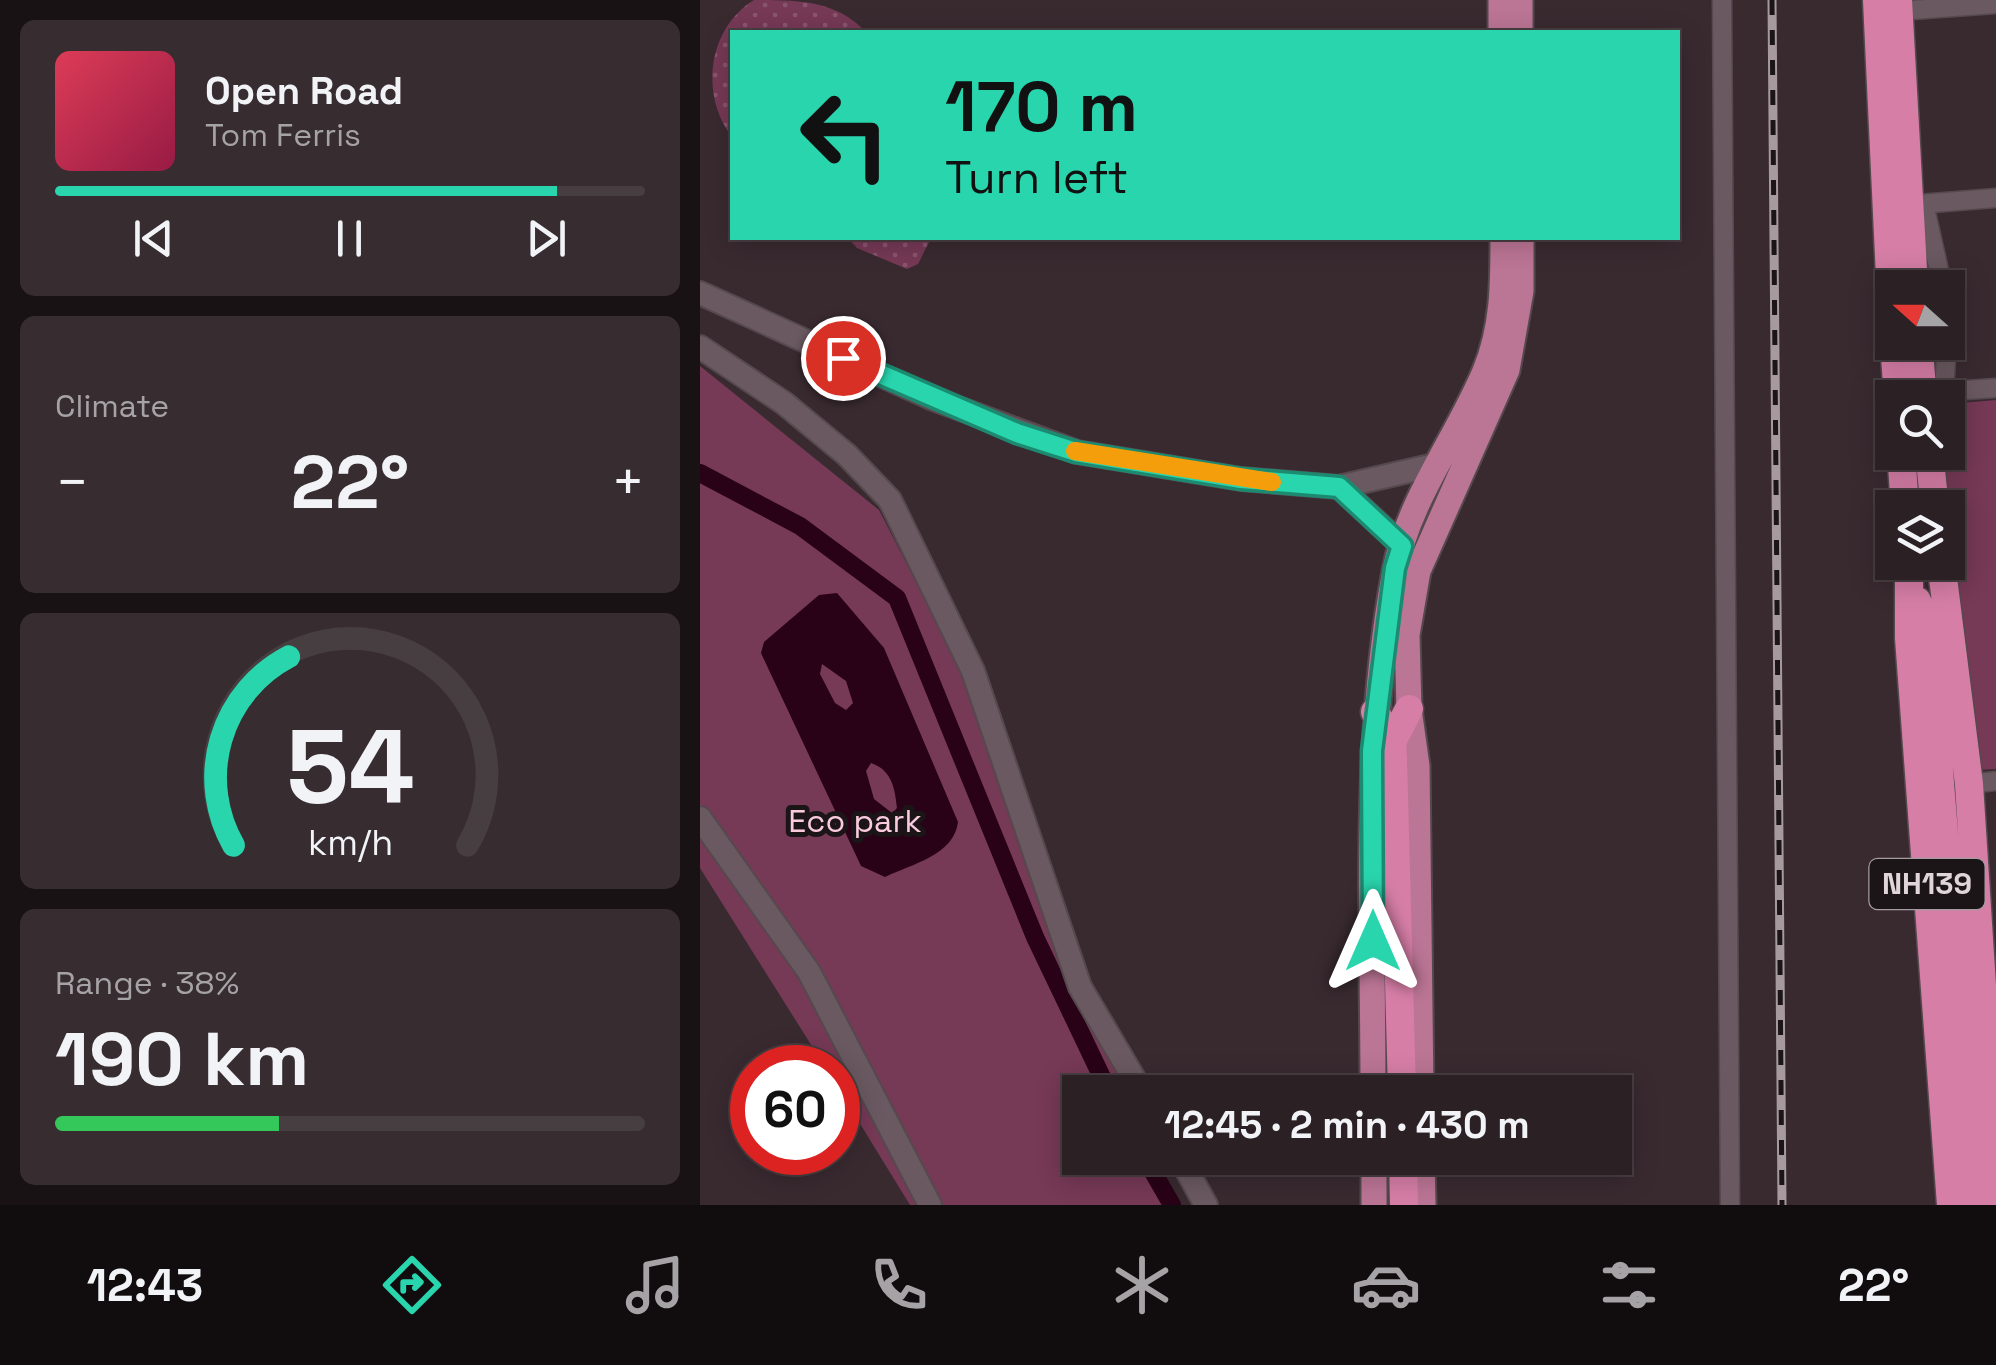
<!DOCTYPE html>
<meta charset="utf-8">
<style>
:root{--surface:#2b2024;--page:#372d31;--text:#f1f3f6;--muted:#a6a3a6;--line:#473e41;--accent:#29d5ad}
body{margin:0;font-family:"Space Grotesk",sans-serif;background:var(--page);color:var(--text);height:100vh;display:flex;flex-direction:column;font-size:38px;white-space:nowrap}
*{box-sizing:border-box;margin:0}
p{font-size:32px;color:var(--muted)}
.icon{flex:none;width:55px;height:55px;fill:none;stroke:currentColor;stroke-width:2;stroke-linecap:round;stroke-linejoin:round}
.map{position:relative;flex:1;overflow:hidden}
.side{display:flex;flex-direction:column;gap:20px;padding:20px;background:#181214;width:700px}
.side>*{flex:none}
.hud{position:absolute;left:30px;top:30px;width:950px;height:210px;border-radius:0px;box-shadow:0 5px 25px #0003,0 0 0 2px var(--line);background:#29d5ad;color:#111;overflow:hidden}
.needle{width:65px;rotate:291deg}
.buttons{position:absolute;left:1175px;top:270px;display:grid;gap:20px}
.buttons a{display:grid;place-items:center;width:90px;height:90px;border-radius:0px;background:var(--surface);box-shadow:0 5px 25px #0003,0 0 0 2px var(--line);font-size:50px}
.speed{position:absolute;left:30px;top:1045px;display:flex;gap:20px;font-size:50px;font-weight:700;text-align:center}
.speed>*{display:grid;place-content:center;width:130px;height:130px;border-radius:50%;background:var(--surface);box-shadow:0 5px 25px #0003,0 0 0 2px var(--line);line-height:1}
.speed .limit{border:15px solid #d22;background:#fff;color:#111}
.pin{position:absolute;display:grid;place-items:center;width:85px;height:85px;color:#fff;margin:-42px;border:5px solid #fff;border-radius:50%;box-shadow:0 2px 10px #0007}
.me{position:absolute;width:110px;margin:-55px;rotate:0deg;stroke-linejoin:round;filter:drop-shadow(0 0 8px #0008)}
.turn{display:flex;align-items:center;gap:35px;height:210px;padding:0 50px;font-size:45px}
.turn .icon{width:130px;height:130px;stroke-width:2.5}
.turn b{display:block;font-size:70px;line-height:85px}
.big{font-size:75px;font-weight:700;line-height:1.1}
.side .tile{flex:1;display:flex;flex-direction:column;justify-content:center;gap:15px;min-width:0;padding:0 35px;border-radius:15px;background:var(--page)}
.side .dial{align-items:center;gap:0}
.dial svg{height:260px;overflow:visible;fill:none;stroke:var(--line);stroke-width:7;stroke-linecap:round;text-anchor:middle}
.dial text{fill:var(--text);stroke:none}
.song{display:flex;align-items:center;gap:30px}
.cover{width:120px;height:120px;border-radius:15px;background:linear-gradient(135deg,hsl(350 70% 55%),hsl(340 70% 35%))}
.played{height:10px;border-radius:5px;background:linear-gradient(90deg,var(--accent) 85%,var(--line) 85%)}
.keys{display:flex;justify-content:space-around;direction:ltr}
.heat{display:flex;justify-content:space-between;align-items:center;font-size:55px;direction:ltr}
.charge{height:15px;border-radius:8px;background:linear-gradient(90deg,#34c759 38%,var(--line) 0)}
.trip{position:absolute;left:362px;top:1075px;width:570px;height:100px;border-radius:0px;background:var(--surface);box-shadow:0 5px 25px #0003,0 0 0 2px var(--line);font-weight:700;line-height:100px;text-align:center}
.tabs{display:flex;height:160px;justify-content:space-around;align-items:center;background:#110d0e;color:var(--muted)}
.tabs .icon{width:70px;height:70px}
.tabs .current{color:var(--accent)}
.tabs b{font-size:45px;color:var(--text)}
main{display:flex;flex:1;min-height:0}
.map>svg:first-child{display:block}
.grass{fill:url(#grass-dots)}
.green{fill:#763956}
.water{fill:#290217;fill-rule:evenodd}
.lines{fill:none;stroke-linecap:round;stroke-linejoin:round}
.canal{stroke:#290217;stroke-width:18}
.minor-casing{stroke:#55494e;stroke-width:21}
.tertiary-casing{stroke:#55494e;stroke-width:26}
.primary-casing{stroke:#55494e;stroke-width:29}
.trunk-casing{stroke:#55494e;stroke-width:31}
.minor{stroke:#6a5960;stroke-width:18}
.tertiary{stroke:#6a5960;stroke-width:22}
.primary{stroke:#bb7595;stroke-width:25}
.trunk{stroke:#d67ea6;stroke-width:28}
.rail-casing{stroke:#a69a9e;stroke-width:9}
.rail{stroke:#1b1517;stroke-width:5;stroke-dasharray:15;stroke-linecap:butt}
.route-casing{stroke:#1b8a70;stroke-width:25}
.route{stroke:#29d5ad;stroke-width:18}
.slow{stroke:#f59e0b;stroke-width:18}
.labels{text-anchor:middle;stroke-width:10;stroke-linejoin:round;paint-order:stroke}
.shield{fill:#1b1517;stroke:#a59ca0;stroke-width:2.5}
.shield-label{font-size:30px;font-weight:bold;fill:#e0d6da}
.park-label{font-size:32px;fill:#facade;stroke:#1b1517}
</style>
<main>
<section class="side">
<div class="tile">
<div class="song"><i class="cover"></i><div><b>Open Road</b><p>Tom Ferris</p></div></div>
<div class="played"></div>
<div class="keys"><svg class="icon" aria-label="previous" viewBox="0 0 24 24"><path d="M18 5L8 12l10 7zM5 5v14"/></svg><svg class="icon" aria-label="pause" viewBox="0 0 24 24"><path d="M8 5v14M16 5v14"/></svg><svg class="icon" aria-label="next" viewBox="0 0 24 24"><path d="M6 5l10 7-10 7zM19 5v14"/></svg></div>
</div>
<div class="tile"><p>Climate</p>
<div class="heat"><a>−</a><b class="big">22°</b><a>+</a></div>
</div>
<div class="tile dial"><svg viewBox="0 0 100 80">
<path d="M14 69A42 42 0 1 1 86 69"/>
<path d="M14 69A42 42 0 0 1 31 11" stroke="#29d5ad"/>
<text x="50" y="56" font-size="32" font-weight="700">54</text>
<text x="50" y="72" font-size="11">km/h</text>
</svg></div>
<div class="tile"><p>Range · 38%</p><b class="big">190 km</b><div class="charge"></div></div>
</section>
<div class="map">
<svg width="1296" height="1205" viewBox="0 0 1296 1205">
<defs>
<pattern id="grass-dots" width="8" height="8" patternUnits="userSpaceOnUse" patternTransform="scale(2.5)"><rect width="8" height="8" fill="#763956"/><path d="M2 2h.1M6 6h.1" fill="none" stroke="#89556e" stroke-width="1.8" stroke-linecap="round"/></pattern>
</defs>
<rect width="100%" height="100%" fill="#392a30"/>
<path class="grass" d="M54 0C97 0 136 0 166 32H32V137C0 96 7 29 54 0Z
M148 238H231L218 264 207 269 157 248Z"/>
<path class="green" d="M0 366 179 510 266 679 430 1092H380V1158H456L474 1205H210L138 1088V1068L125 1067 0 868Z
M1296 400V769L1276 770 1240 453 1248 452V404Z"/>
<path class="water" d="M137 593 184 648 258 822C254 855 212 864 185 877L161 866 61 653 64 642 119 595ZM122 664 146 681 153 703 146 710 135 703 120 674ZM171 763C192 770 195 789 197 808L192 813 174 799 166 771Z"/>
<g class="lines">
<path class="canal" d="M0 473 100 526 197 598 335 937 409 1092
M445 1158 472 1205"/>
<g class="minor-casing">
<path id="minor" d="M1022 0 1030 1205
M1198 11 1296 4
M1224 204 1243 288
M1207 205 1296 198
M1244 391 1247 342
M1222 393 1296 388
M1269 784 1296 781"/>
</g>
<g class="tertiary-casing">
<path id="tertiary" d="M0 293 231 398 377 452 541 479 639 487 739 464
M0 347 84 403 147 455 190 500 273 671 380 987 442 1092
M639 487 703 546
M0 818 109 972 230 1205
M480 1158 506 1205"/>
</g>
<g class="primary-casing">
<path id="primary" d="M801 0V32
M820 0V32
M673 1092C673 918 663 743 695 571 708 500 757 438 785 371 803 328 803 284 803 238
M721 1092 717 766 709 709 707 635 718 571 807 370 821 291V238
M674 1158V1205
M722 1158 723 1205"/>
</g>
<g class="trunk-casing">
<path id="trunk" d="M1177 0 1192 320
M1198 0 1214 288
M1194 342 1198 398
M1218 342 1223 398
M1201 452 1205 508
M1229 452 1235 508
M1209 562V638L1251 1205
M1241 562 1269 784 1296 1203
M1217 601 1227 622 1274 1205
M675 712 692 742 693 759 702 1092
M692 742 709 709
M703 1158 704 1205"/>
</g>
<use href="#minor" class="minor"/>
<use href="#tertiary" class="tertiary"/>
<use href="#primary" class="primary"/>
<use href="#trunk" class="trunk"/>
<g class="rail-casing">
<path id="rail" d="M1072 0 1082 1205"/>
</g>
<use href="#rail" class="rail"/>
</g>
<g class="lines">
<g class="route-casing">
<path id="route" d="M143 358 317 433 376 452 541 479 639 487 702 546 695 568 672 751 673 941"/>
</g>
<use href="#route" class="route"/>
<path class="slow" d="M375 451 572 482"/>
</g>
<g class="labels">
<rect class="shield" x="1169.5" y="859" width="115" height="50" rx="8"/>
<g class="shield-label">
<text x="1227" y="894">NH139</text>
</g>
<g class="park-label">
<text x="155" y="832">Eco park</text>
</g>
</g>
</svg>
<div class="buttons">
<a><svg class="needle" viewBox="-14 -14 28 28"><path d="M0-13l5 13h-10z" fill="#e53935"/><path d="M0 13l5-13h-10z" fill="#a6a3a6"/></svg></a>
<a><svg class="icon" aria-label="search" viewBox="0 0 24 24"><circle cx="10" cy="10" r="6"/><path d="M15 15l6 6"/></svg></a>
<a><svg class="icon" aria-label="layers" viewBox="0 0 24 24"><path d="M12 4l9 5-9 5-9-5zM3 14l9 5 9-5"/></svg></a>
</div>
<div class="speed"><div class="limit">60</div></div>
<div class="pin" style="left:143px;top:358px;background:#d93025"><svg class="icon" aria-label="arrive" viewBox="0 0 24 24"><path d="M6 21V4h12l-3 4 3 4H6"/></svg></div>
<svg class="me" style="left:673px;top:941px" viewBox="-20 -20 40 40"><path d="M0-17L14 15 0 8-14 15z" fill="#29d5ad" stroke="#fff" stroke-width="4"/></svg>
<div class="trip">12:45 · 2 min · 430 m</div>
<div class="hud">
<div class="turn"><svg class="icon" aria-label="left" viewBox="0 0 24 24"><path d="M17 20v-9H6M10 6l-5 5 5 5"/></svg><div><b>170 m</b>Turn left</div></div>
</div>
</div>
</main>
<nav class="tabs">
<b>12:43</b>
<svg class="icon current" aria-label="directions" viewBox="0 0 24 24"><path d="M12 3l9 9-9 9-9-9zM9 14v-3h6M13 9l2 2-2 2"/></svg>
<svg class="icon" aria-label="music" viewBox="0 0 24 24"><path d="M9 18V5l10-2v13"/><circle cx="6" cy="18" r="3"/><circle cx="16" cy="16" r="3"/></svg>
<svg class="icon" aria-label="phone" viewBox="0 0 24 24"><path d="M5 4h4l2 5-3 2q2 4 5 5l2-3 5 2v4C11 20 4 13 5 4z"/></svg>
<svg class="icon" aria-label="climate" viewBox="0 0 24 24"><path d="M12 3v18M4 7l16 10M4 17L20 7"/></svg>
<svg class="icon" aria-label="car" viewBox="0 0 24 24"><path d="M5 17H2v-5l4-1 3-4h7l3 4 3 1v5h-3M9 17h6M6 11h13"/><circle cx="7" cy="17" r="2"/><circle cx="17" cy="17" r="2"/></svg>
<svg class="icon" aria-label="filters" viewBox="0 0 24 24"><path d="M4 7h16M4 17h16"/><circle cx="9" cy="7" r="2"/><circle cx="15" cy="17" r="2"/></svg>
<b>22°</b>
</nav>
